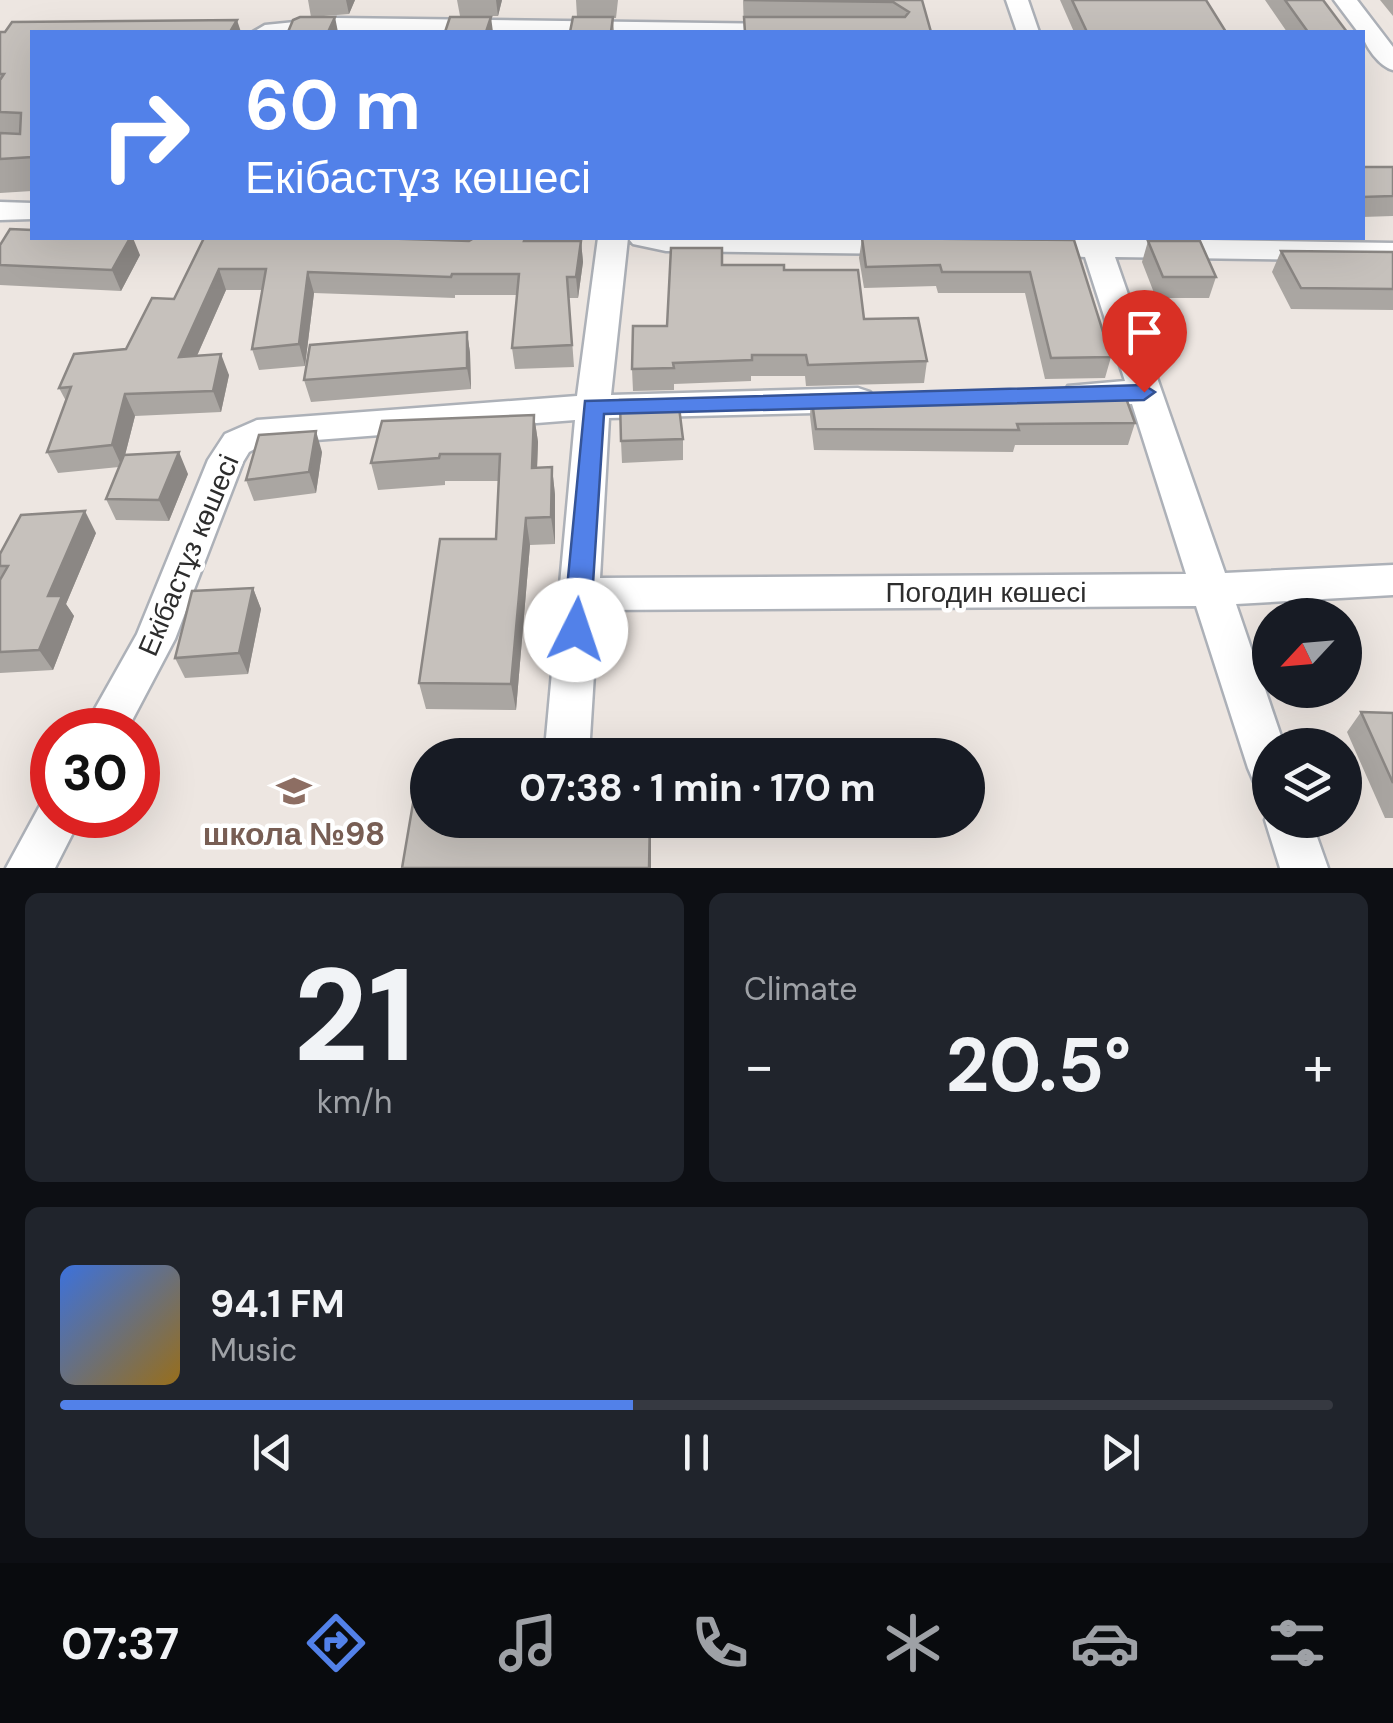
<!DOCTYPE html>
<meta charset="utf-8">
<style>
:root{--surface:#171b24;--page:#20242c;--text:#f1f3f6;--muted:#9ea1a6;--line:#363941;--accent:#5281e9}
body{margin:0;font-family:"DM Sans",sans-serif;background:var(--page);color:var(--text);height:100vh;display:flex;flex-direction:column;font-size:38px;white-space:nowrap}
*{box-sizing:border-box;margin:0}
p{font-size:32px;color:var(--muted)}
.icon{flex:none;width:55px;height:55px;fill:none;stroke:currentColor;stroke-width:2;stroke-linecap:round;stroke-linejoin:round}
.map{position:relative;height:868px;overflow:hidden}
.details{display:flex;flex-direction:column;gap:25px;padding:25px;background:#0d0f14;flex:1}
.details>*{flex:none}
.top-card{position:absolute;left:30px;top:30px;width:1335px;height:210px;border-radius:0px;box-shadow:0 10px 40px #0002;background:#5281e9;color:#fff;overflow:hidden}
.needle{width:65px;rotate:244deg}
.tools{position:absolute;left:1252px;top:598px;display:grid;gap:20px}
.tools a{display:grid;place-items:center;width:110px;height:110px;border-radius:50%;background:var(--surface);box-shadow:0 10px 40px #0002;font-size:50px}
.speed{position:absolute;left:30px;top:708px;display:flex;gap:20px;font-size:50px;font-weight:700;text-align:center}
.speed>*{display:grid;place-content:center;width:130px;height:130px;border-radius:50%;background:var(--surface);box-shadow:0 10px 40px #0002;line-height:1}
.speed .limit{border:15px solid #d22;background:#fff;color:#111}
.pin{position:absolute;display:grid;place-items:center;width:85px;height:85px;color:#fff;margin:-102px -42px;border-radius:50% 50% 50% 0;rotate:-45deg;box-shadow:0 0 10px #0007}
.pin .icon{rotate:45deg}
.me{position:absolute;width:110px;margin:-55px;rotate:4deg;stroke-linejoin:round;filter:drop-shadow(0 0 8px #0008)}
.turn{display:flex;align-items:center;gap:35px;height:210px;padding:0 50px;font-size:45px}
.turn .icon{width:130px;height:130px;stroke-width:2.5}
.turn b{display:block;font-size:70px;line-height:85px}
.big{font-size:75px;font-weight:700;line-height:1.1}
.details .tile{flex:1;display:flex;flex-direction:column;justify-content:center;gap:15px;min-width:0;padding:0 35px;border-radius:15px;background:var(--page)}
.details .dial{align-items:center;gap:0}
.dial b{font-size:130px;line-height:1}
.song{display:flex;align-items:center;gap:30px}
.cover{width:120px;height:120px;border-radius:15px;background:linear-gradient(135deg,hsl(220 70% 55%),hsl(40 70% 35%))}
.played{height:10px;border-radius:5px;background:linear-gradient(90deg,var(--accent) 45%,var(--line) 45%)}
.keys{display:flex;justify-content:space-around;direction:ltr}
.heat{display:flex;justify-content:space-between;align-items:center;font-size:55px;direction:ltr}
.details .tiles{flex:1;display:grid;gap:25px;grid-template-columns:1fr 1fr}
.tile:last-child{grid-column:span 2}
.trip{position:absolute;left:410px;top:738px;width:575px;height:100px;border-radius:50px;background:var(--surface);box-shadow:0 10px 40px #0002;font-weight:700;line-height:100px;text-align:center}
.tabs{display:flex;height:160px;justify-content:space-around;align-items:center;background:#090b0e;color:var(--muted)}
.tabs .icon{width:70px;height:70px}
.tabs .on{color:var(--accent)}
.tabs b{font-size:45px;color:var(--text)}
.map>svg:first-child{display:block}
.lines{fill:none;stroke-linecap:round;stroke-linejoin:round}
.minor-casing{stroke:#adb1b8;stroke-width:5}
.minor{fill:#fff;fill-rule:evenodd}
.wall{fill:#aaa6a2}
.shaded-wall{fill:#8b8784}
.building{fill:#c6c1bc;stroke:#8b8784;stroke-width:2.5}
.route{fill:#5281e9;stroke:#355497;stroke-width:2.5}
.labels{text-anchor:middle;stroke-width:9;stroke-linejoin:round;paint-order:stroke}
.street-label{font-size:28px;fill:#2d2d2d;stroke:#fff}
.near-education-label{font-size:32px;font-weight:bold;fill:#785e54;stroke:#fff}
</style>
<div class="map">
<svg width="1393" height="868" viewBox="0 0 1393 868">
<rect width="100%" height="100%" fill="#ede6e1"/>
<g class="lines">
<g class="minor-casing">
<path id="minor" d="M1006 0H1028L1039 32H1017Z
M1334 0H1357L1393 47V70C1380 67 1364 46 1362 32H1358Z
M335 18 790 24 802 31 253 32 265 25Z
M0 202 32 203V219L0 220Z
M598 238H628L611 395 858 388 870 392 875 400 870 408 858 412 609 418 600 578 1186 574 1132 404 1080 406 1068 402 1063 394 1068 386 1125 381 1085 257 1017 253 1013 247 1017 241 1080 238 1393 243V261L1115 257 1225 573 1393 565V595L1236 604 1284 745H1270V788L1254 782 1248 768 1196 606 598 610 590 738 583 752 574 755 553 752 546 738 575 420 264 444 249 452 243 462 175 639 127 730H83L137 634 208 460 225 434 257 420 577 396Z
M628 238H912L921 245 916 251 906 254 666 251 633 244Z
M52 796V815H82L55 868H6L43 800Z
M1270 809V820H1311L1328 868H1280L1265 820Z"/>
</g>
<use href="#minor" class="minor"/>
</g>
<path class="wall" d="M308 0H355L349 14 311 17Z
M457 0H502L498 16H460Z
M576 0H618L616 18H613L614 32H570L577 17Z
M743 0H922L931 32H744Z
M1060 0H1206L1226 32H1074Z
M1265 0H1323L1347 32H1287Z
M1380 0H1393V16Z
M0 32H32V191L0 193Z
M1362 167H1393V216L1362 217Z
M204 238 581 241 583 262 578 298H569L574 367 515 369 512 348 517 295H455V298L314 293 305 366 259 370 252 349 262 290H226L197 356 229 375 221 412 135 416 125 455 188 474 169 521 116 520 106 499 119 467 58 473 47 452 66 401 59 388 126 349 174 299Z
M862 238 1074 240 1111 357 1105 378 1045 379 1025 293H938L936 286 864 288 859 258Z
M1148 241 1216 277 1209 298H1156L1142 262Z
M0 245 140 255 121 291 0 285Z
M1281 251 1393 252V310L1291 309 1272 272Z
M722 265 784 270 864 319 927 361 924 383 806 386 805 376H751V381L674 384V390L633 391 632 369 667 326Z
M467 332 470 353 471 389 311 402 304 380Z
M1056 389 1135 423 1128 445H1015L1013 452 814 450 810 416 811 395 1055 392Z
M534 415 538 442 537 468 552 467 555 495V544L530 545 516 710 426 709 419 683 496 539 499 481H445V485L378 490 371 463Z
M683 439V460L622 463 621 441Z
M322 452 316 493 254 501 246 480Z
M96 533 66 604 74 616 53 670 0 673V554Z
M253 588 261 609 248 674 185 678 175 658Z
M1361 712 1393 713V818H1385L1347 732Z"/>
<path class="shaded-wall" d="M346 0H355L349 14Z
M496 0H502L498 16Z
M335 17 338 32H328Z
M491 17 493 32H486Z
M237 20 241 32H230Z
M130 238H133L140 255 121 291 112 270Z
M581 241 583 262 578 298 576 277Z
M219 269 226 290 187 378 179 357Z
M308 272 314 293 305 366 299 344Z
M467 332 470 353 471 389 467 368Z
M221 354 229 375 221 412 213 391Z
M125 394 135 416 122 467 112 445Z
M534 415 538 442 536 496 532 468Z
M316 431 322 452 316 493 309 472Z
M179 452 188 474 169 521 159 500Z
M552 467 555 495V544L551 517Z
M85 511 96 533 66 604 74 616 53 670 39 650 48 596Z
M526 518 530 545 516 710 511 684Z
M253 588 261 609 248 674 239 653Z
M650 820 651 838V868H649Z"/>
<path class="building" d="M744 0H922L931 32H745L744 17H905L909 12 893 2Z
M1072 0H1206L1226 32H1087Z
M1285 0H1323L1347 32H1308Z
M300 17H335L328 32H288L293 20Z
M450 17H491L486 32H445Z
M573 17H613L611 32H570Z
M237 20 230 32H32V157L0 159V133L20 134 21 113 0 112V80L4 74H0V32H5L12 22Z
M1362 167H1393V196L1362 197Z
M10 229 32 230V238H130L112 270 0 265V245Z
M204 238H375L469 241 474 238H525L524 241H581L576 277H567L572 345 512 348 519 274H452L451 277 308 272 299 344 252 349 266 269H219L179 357 221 354 213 391 125 394 112 445 47 452 71 387 59 388 74 354 126 349 152 298 174 299Z
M862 238 1074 240 1111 357 1051 358 1030 272H942L940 265 866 267Z
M1148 241H1200L1216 277H1163Z
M671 248H722V265H784V270H858L864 319 918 318 927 361 808 365 806 355H752V360L673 363 674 368 632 369 633 326H667Z
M1281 251 1393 252V289L1301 288Z
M467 332V368L304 380 310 345Z
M1122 387 1135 423 1017 424 1019 430 816 429 811 395 1057 392 1056 389Z
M678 399 683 439 621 441 620 400Z
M534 415 532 468 552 467 551 517 526 518 511 684 419 683 440 539H496L500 454H440L439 458 371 463 382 421Z
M316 431 309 472 246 480 259 435Z
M179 452 159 500 106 499 124 455Z
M85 511 48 596H62L39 650 0 652V580L8 566H0V554L21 515Z
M253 588 239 653 175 658 192 591Z
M1361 712 1393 713V783Z
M418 774H428V820H650L649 868H402Z"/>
<path class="route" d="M1144 385 1155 392 1144 400 604 414 590 630 586 638 576 641 567 638 563 630 585 401Z"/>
<defs>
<g id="school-bare" transform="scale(2.7)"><path d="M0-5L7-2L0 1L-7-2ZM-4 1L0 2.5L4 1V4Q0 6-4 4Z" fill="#8d6e63" stroke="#fff" stroke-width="2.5" paint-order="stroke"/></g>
</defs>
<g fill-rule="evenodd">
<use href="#school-bare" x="294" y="791"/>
</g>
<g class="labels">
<g class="street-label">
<text transform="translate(188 555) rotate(-67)" y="10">Екібастұз көшесі</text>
<text x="986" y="602">Погодин көшесі</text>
</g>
<g class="near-education-label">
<text x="294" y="845">школа №98</text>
</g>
</g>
</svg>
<div class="tools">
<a><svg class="needle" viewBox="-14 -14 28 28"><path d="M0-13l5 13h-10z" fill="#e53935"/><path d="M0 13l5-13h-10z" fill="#9ea1a6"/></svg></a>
<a><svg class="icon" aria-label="layers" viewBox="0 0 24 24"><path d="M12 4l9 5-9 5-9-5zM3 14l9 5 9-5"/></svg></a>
</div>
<div class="speed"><div class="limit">30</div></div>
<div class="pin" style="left:1144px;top:392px;background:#d93025"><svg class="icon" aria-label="arrive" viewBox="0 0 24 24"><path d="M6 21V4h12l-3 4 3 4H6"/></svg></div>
<svg class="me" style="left:576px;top:630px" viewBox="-20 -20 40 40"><circle r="19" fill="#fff"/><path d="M0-13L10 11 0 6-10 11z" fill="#5281e9"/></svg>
<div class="trip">07:38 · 1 min · 170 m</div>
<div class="top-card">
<div class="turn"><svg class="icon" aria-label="right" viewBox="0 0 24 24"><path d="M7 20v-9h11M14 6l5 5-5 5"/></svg><div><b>60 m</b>Екібастұз көшесі</div></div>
</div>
</div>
<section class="details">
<div class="tiles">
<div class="tile dial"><b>21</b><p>km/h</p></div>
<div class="tile"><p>Climate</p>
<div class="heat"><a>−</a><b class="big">20.5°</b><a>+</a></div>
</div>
<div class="tile">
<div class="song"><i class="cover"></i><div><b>94.1 FM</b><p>Music</p></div></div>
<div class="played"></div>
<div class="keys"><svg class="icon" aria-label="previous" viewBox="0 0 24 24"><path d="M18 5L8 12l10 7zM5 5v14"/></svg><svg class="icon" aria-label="pause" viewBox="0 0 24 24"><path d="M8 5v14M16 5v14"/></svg><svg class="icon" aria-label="next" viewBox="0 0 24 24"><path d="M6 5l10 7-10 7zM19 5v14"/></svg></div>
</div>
</div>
</section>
<nav class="tabs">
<b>07:37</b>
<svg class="icon on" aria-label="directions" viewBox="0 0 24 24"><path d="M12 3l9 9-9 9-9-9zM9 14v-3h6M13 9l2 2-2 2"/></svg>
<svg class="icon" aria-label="music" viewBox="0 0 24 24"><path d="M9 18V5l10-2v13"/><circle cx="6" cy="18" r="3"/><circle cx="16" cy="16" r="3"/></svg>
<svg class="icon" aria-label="phone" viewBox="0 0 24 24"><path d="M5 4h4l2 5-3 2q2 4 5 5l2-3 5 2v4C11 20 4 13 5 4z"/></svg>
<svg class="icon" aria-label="climate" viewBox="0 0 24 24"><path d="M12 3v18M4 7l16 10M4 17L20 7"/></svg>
<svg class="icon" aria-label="car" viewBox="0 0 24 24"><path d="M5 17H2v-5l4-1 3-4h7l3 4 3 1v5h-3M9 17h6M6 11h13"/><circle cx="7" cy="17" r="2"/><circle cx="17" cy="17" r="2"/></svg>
<svg class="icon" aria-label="filters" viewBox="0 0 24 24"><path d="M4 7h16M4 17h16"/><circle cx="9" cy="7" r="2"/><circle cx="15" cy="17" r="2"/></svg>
</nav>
